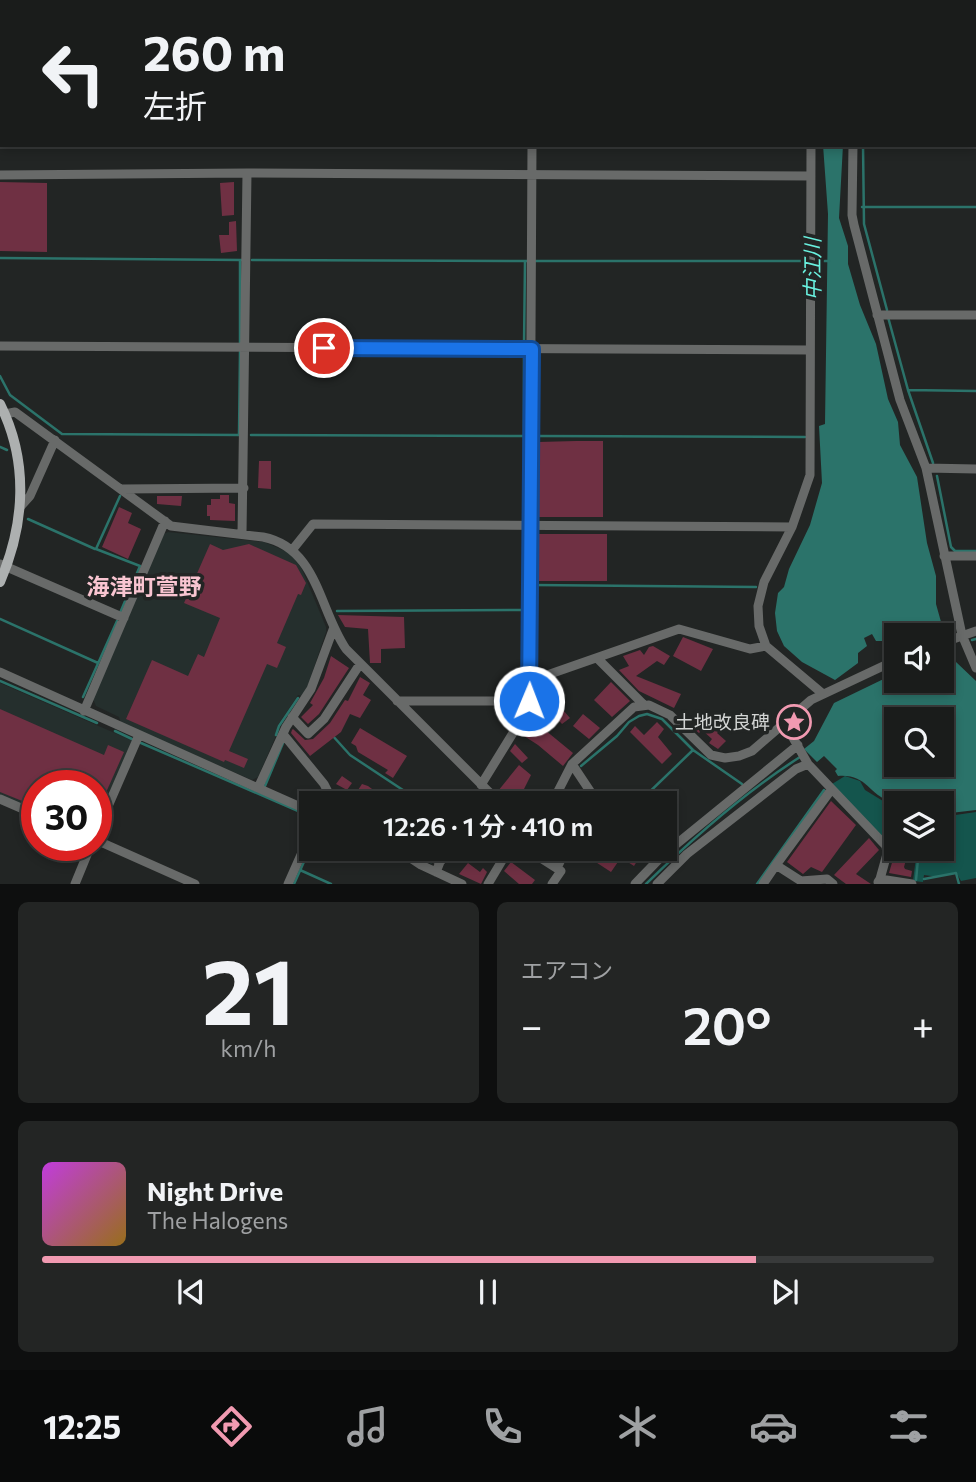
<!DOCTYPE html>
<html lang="ja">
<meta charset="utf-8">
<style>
:root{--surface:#1a1c1b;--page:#232524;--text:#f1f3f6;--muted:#9fa1a3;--line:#383a3a;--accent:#f19ab1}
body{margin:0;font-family:Commissioner,"Noto Sans JP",sans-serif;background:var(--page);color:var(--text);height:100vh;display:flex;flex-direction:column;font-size:26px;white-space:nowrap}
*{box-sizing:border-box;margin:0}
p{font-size:23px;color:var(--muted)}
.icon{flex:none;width:38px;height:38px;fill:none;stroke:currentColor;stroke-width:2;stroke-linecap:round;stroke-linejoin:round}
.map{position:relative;height:884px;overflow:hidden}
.details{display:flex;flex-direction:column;gap:18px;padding:18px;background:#0e0f0f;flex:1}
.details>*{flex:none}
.hud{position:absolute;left:0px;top:0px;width:976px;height:147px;box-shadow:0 4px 10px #0003,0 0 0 2px var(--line);background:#1a1c1b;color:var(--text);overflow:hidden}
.buttons{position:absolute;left:884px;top:623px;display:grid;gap:14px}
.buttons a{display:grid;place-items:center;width:70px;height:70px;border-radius:0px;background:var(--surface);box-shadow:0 4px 10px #0003,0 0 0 2px var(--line);font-size:35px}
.speed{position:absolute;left:21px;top:770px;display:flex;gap:14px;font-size:35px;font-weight:700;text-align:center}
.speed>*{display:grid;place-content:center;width:91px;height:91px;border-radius:50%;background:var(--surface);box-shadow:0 4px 10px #0003,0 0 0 2px var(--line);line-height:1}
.speed .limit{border:10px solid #d22;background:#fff;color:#111}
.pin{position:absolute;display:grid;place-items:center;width:60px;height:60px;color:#fff;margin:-30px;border:4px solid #fff;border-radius:50%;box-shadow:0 2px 7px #0007}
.me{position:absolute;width:77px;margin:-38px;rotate:1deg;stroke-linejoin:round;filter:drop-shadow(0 0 5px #0008)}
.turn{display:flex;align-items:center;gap:24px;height:147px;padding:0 28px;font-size:32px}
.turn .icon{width:91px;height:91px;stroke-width:2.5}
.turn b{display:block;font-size:49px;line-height:60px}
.big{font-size:52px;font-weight:600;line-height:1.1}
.details .widget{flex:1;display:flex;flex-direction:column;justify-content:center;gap:10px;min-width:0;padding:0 24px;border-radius:10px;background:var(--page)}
.details .dial{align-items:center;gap:0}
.dial b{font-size:91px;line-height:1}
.song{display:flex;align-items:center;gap:21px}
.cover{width:84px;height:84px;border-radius:10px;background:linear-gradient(135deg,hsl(290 70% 55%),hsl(40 70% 35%))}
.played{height:7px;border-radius:4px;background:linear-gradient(90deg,var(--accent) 80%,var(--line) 80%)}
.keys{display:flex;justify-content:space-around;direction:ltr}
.heat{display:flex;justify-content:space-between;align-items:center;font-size:38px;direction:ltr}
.details .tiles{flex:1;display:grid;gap:18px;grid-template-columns:1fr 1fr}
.widget:last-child{grid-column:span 2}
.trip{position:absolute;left:299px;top:791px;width:378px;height:70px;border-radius:0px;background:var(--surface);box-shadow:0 4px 10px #0003,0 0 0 2px var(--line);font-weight:600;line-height:70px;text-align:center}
.tab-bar{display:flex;height:112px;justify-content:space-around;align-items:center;background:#0a0b0b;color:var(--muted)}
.tab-bar .icon{width:49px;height:49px}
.tab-bar .selected{color:var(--accent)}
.tab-bar b{font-size:32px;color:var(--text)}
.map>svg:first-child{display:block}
.built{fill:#252f2d}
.green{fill:#14554d}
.water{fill:#2b736a;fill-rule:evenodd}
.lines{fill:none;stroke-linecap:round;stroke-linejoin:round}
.stream{stroke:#2b736a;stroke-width:2.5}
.building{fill:#6f3043}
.minor{stroke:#686a69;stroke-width:9}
.major{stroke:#adb0b0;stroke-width:10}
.route-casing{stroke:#114b97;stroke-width:18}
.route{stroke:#1a73e8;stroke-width:12}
.labels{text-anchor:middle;stroke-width:7;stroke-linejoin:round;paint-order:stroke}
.poi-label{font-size:19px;fill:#d2d4d3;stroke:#222524;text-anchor:end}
.water-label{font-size:21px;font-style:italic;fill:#69f0de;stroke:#222524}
.quarter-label{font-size:23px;font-weight:bold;fill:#f9c5d1;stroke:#222524}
</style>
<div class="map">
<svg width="976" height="884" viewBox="0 0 976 884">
<rect width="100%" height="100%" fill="#222524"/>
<path class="built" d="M168 532 264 542 288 552 301 567 326 627V632L307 688 302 696 298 695 278 725 275 738 258 777 252 780 121 723 119 717 96 706 93 699 164 534Z
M0 683 133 741 96 827V786H37V812L0 796Z"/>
<path class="green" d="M845 776 860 781 865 790 896 809V828L886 841 832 784Z
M976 812V878L961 881 956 872 939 877 924 875 923 882 913 881 917 849H942V817Z"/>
<path class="water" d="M823 145H843L839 218 848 246V264L860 305 876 344 888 399 898 422 900 445 917 477 927 543 936 576V604L943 629 930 635H896V649L888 652 882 641H876L872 634 864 638 867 646 858 653V663L835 680 802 662 784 646 777 631 775 613 778 593 784 587 789 569 810 525 822 483 819 426 825 424 828 214Z
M952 653 956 662 976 681V810L942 814V803C927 803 902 807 892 803 867 793 867 774 838 776L835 771 837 769 824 756 817 762 804 749 814 741 834 703 896 673V681H942V656ZM896 719H942V765H896Z"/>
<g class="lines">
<path class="stream" d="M539 2V0
M863 2V0
M0 83H2
M863 145 864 224 887 310
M862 207H976
M0 258 242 260
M252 260 528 261
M536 261H803
M818 261H829
M888 317 908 390 933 463
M240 344V260
M524 345 525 261
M0 376 10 395 62 434 241 435
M908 390 976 391
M239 434 240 352
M251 435 527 436
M535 436 805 437
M0 447 7 450
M937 476 951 547 955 551H976
M120 496 96 549 140 566 120 613
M28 519 95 549
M524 521V352
M533 585 756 587
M337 611 524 610
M0 619 98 663
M972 640 976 639
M0 681 97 723
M524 696V529
M83 697 117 621
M516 705H524
M115 731 132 739
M276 735 279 726 298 698
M332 735 350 755 421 802
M141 743 312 817
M581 766 617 736 629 722 639 716 647 714 662 719 693 750 742 784
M265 786 283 743
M330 803 332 800 343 803
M638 803 693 750
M412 849 431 862
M300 870 331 884
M924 879 956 873 959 884
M916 880 919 849
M294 884 312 844
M646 884C693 838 745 792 800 757
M757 884 824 790"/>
</g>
<path class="building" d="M0 182 47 183V252L0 251Z
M234 182V215L222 216 220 183Z
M236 221 237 251 221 253 219 235H229V222Z
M576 441H603V517H538V442Z
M259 461H271V489L258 488Z
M220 495H229V503L235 504V521L210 520V516H207V505H211V499H220Z
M157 496H182L181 506 157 504Z
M119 507 132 513 128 523 141 529 128 559 102 547Z
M537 534H607V581H537Z
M210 544 223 550 249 544 296 565 306 583 301 595 298 594 277 643 286 647 277 668 267 664 229 751 248 759 244 768 225 760 224 762 126 719 152 660 188 676 198 654 204 657 220 618 184 603Z
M338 615 404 617 405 648 381 649V663H370L368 629 345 627Z
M683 637 713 649 701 671 673 656Z
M653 646 670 656 664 665 657 661 636 676 681 694 674 708 639 691 619 670 629 666 623 656 640 650 644 655 649 647Z
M331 656 349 668 319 714 308 724 301 717 313 705 310 703 324 678Z
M360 677 370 683 363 695 371 700 360 718 350 714 341 732 310 756 291 733 292 730 293 729 305 740 313 739 330 723 345 700 348 701Z
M611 682 630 701 612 717 594 700Z
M557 703 570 718 562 724 549 710Z
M0 709 104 755 108 745 124 752 96 815V786H37V807L0 792Z
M533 714 548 724 545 730 573 753 563 766 538 745 521 734Z
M583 714 600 728 589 739 573 726Z
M705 715 721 729 717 733 726 741 718 749 709 743 712 739 702 730 699 733 693 728Z
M657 722 664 729 658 737 672 754 662 764 630 732 635 726 644 735Z
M360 728 407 756 393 778 385 773 388 770 358 752 356 746 351 743Z
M515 744 528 758 522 763 510 751Z
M519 765 531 775 523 791 536 802 542 791 549 794 545 803H509L498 791Z
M342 776 352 783 347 790 336 784Z
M362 784 368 786 391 803H367L356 793Z
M831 801 856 825 822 872 811 867 803 874 787 862Z
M869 838 879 850 856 874 871 884H846L834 875Z
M594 849H605L620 859 611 872 588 857Z
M626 849 639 858 634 866 620 857Z
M896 849H909L904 867 905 869 912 871 911 877 889 873Z
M511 862 535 880 532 884H519L504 871Z
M468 863 480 872 483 868 487 872 481 884 459 874Z"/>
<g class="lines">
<path class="minor" d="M533 2V0
M812 2V0
M854 2V0
M975 100H976
M811 145 810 475 792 527 764 582 758 606 759 626 766 646 823 694
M853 145 852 215 854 225 900 400 926 468 962 635 976 668
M0 175 247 173 811 176
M877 315H976
M0 346 810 350
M5 414 15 412 171 526 263 537C318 548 319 610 346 649L500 803
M926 468 976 469
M122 489 244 488
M21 506 30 496 55 440
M242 534 247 173
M293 549 313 524 792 527
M944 556H976
M0 564 124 618
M942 643 976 631
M597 658 643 704
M0 672 258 788 286 727 311 689 334 627
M530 681 679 629 750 649 766 646
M397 701H529
M84 711 165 521
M292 717 308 734 324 719 360 664
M784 722 808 764 886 846 887 854 880 879
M283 734 324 784 329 794 324 803
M572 764 590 791 591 801
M481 785 529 707 532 145
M258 788 312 812
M329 794 340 795 356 803
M0 799 37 815
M552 803 572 764 634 707 649 705 670 715 711 755 725 758 739 756 752 751 811 700 896 660
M96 834 139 735
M96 840 195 884
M397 849 421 865 462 884
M421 849 440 862
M531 849 539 857 561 871 552 884
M776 865 831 790
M557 868 566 849
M436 872 440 862 452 849
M878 882 880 879 912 884
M75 884 91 845
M288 884 312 830
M488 884 509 849
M635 884 663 855 798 745
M657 884 687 854 796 769 808 764
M763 884 776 865 801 881 827 879 833 884"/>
<path class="major" d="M0 404C29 462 25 524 0 582"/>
</g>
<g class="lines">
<g class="route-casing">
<path id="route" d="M324 348 532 349 529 701"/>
</g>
<use href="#route" class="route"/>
</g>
<defs>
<g id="sight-ring" transform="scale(1.75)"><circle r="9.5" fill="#222524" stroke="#f19ab1" stroke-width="1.5"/><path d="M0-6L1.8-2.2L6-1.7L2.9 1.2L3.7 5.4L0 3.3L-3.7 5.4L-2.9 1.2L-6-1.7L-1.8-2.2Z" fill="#f19ab1"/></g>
</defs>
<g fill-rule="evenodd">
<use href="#sight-ring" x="794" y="722"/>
</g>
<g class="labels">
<g class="poi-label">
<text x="770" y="729">土地改良碑</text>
</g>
<g class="water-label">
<text transform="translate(813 269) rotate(-90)" y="7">中江川</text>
</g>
<g class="quarter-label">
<text x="144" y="595">海津町萱野</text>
</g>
</g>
</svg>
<div class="buttons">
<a><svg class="icon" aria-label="sound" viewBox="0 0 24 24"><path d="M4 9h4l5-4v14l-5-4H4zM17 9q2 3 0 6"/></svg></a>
<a><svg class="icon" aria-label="search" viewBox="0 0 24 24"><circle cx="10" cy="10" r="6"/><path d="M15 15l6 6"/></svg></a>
<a><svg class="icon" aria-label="layers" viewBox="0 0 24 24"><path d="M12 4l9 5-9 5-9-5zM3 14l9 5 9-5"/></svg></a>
</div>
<div class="speed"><div class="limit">30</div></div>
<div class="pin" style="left:324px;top:348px;background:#d93025"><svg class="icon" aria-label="arrive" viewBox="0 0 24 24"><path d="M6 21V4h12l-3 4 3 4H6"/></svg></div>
<svg class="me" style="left:529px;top:701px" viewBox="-20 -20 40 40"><circle r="17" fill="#1a73e8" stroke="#fff" stroke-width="3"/><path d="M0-11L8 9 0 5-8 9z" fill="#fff"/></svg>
<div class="trip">12:26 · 1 分 · 410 m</div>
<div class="hud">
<div class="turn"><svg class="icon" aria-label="left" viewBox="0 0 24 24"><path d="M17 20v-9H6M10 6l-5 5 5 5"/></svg><div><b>260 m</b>左折</div></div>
</div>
</div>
<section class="details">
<div class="tiles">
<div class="widget dial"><b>21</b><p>km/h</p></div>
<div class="widget"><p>エアコン</p>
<div class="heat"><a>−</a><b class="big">20°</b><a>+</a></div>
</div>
<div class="widget">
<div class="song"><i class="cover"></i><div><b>Night Drive</b><p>The Halogens</p></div></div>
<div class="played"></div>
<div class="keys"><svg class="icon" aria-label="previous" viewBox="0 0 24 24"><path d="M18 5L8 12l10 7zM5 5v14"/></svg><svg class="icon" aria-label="pause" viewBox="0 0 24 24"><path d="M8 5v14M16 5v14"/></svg><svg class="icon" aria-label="next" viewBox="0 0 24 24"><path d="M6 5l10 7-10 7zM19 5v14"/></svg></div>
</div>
</div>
</section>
<nav class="tab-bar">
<b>12:25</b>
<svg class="icon selected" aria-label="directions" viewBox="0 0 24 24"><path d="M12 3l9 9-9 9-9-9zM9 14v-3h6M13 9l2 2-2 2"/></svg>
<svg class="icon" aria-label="music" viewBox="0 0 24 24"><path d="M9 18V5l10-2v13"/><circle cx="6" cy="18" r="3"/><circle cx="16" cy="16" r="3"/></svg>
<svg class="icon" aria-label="phone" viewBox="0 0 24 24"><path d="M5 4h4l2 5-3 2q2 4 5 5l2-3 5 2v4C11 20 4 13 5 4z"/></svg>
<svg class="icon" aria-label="climate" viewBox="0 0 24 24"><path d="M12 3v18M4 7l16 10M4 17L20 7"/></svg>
<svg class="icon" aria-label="car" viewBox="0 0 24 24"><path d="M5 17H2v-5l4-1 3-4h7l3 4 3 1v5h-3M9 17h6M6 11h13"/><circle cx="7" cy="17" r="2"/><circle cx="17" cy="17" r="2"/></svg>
<svg class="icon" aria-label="filters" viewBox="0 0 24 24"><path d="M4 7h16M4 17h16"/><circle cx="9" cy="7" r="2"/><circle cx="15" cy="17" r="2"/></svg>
</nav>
